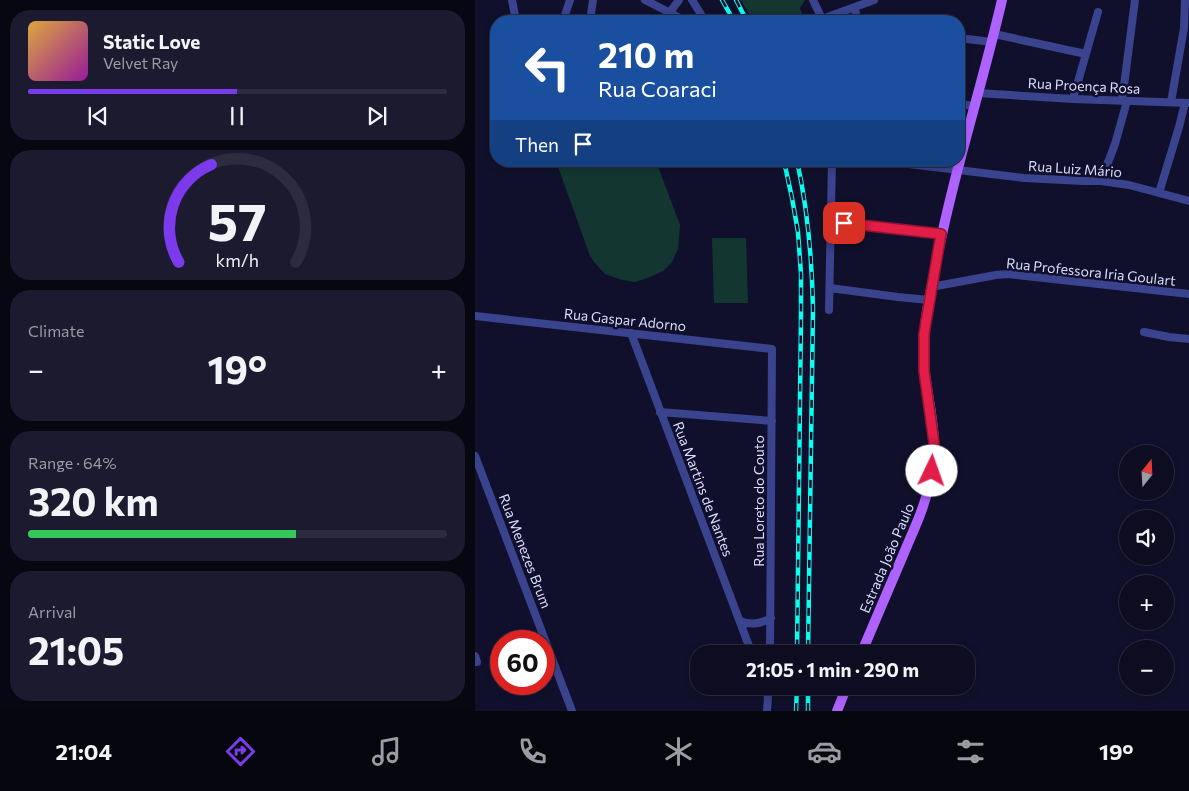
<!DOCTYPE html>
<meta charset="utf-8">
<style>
:root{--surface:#0d0c21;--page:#1b1a2e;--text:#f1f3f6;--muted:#9a9ba5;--line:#2d2c3f;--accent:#7c3aed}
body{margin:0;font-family:Commissioner,sans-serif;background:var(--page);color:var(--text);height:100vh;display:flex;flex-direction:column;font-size:19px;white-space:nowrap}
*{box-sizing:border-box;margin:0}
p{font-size:16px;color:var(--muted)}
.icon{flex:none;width:28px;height:28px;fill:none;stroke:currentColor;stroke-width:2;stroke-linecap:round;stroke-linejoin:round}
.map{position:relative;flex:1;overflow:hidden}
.panel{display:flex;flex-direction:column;gap:10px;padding:10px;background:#070712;width:475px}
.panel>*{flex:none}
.hud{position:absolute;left:15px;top:15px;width:475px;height:152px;border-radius:20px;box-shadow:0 2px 8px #0003,0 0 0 1px var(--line);background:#1a4fa0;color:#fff;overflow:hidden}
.needle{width:32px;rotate:18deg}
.buttons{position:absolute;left:644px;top:445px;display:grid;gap:10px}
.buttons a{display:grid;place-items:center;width:55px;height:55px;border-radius:50%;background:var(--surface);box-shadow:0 2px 8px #0003,0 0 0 1px var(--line);font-size:25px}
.speed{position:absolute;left:15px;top:630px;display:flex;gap:10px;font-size:25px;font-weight:700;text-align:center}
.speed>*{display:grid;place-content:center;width:65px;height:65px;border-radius:50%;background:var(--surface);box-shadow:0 2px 8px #0003,0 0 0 1px var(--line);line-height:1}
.speed .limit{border:8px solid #d22;background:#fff;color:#111}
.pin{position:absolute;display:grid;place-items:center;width:42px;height:42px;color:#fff;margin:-21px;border-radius:10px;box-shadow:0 2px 8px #0006}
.me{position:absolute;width:55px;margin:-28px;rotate:3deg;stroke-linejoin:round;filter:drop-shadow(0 0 4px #0008)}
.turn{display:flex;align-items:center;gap:18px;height:105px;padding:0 25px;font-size:22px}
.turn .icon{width:65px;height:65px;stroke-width:2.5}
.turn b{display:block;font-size:35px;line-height:42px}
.then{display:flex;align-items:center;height:48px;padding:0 25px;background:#0003;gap:10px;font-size:19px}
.big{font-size:38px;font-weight:700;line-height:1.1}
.panel .card{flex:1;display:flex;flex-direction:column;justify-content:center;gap:8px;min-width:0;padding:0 18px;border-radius:20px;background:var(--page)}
.panel .dial{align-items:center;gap:0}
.dial svg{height:130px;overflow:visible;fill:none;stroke:var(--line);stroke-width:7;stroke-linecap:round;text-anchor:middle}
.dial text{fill:var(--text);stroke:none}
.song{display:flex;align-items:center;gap:15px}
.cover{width:60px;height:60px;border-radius:8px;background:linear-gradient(135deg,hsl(40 70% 55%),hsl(300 70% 35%))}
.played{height:5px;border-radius:2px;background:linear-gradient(90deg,var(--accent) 50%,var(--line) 50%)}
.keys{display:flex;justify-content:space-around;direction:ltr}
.heat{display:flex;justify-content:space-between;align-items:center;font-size:28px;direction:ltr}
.charge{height:8px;border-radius:4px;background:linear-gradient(90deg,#34c759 64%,var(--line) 0)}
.trip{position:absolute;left:215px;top:645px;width:285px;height:50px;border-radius:20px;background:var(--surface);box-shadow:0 2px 8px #0003,0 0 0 1px var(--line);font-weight:700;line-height:50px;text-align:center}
.dock{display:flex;height:80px;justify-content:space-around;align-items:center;background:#05050d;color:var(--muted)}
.dock .icon{width:35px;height:35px}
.dock .current{color:var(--accent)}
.dock b{font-size:22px;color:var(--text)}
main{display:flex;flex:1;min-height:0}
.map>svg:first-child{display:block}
.green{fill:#133730}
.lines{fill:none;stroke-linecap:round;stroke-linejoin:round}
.minor{stroke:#3a438d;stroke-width:8}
.major{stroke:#ae62ff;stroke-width:10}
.rail-casing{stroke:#07fff4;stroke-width:4.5}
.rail{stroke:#11102c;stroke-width:2.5;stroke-dasharray:8;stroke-linecap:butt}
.route-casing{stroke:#92132f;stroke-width:12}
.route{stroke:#e11d48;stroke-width:9}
.labels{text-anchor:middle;stroke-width:5;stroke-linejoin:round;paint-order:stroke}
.street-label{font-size:14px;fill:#dbddff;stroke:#11102c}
</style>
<main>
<section class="panel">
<div class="card">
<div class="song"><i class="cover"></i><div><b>Static Love</b><p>Velvet Ray</p></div></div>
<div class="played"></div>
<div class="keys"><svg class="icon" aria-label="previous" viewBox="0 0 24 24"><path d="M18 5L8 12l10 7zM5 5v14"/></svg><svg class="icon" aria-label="pause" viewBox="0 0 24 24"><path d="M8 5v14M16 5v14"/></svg><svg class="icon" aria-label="next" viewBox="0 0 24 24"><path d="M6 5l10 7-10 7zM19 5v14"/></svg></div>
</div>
<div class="card dial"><svg viewBox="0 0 100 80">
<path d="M14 69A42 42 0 1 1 86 69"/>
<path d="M14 69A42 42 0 0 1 34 9" stroke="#7c3aed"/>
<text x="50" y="56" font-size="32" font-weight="700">57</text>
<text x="50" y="72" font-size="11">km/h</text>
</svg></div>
<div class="card"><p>Climate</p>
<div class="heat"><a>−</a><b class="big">19°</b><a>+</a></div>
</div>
<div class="card"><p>Range · 64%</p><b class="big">320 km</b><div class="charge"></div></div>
<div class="card"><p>Arrival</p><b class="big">21:05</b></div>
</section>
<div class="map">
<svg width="714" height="711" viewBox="0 0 714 711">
<rect width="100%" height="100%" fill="#11102c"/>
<path class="green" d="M266 0H330L325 8 329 21H278Z
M81 161H181L205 225 203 249 197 262 188 271 173 278 159 282 144 279 130 274 119 262 115 256Z
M237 238H271L273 303H239Z"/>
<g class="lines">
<path class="minor" d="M37 0 41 21
M170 0 211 21
M217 0 227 16 226 19 221 21
M338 0 348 21
M380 8 382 21
M195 12 204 0
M347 19 399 0
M88 21 95 0
M115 21 118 0
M519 34 611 54
M484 38 517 42
M503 93 598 99 714 103
M598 99 623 12
M647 101 660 0
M696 102 709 28 710 0
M484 104 499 106
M409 161 549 178 608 181H626L654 185 714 201
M626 181 640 144 652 101
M684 193 704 127 710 103
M356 221 466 234
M456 287 521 275 533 274 714 294
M355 288 423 297 454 300
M354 310 357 161
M0 316 297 349 295 654
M669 332 694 337 714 339
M156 333 277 654
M185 412 297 421
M0 456 97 711
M265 621C275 625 286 624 296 618
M0 656 2 662
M289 686 293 697 292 711"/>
<path class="major" d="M386 654 443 520C453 495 460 470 459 443 458 406 445 371 449 333 451 312 456 290 460 269 477 178 506 90 527 0
M362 711 372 686"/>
<g class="rail-casing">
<path id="rail" d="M247 0 259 21
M261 0 272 21
M309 161 317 198 323 232 326 274V316L322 654
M322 161C333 210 337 259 338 309L333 654
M321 711 322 686
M333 711V686"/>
</g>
<use href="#rail" class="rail"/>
</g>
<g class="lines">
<g class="route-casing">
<path id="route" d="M369 223 466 234 449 334V371L459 443 457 471"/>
</g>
<use href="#route" class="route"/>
</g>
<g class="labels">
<g class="street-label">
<text transform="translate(609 86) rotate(3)" y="5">Rua Proença Rosa</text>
<text transform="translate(600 169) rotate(4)" y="5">Rua Luiz Mário</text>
<text transform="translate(616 272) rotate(6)" y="5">Rua Professora Iria Goulart</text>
<text transform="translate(150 320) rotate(6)" y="5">Rua Gaspar Adorno</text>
<text transform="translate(228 489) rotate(69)" y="5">Rua Martins de Nantes</text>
<text transform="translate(284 501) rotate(-90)" y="5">Rua Loreto do Couto</text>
<text transform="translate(50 551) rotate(69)" y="5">Rua Menezes Brum</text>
<text transform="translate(412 558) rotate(-67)" y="5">Estrada João Paulo</text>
</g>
</g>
</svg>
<div class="buttons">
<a><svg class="needle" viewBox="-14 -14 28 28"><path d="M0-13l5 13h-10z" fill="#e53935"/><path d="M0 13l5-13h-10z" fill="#9a9ba5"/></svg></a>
<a><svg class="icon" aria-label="sound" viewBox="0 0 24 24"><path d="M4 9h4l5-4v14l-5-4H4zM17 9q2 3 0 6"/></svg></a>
<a>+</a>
<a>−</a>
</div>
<div class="speed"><div class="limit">60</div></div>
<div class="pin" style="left:369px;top:223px;background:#d93025"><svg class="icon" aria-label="arrive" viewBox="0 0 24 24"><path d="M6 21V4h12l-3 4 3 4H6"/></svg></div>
<svg class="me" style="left:457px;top:471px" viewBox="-20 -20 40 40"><circle r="19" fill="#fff"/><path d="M0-13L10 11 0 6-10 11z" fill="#e11d48"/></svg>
<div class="trip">21:05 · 1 min · 290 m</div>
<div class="hud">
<div class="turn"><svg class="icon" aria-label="left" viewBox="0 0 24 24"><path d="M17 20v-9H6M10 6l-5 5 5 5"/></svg><div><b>210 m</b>Rua Coaraci</div></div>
<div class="then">Then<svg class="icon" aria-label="arrive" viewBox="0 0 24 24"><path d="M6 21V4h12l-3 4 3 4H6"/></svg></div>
</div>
</div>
</main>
<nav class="dock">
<b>21:04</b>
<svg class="icon current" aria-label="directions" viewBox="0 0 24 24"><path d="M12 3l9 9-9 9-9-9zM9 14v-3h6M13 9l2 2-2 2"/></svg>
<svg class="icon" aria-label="music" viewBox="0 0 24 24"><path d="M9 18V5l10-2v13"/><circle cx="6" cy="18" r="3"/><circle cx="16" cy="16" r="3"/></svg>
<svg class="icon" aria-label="phone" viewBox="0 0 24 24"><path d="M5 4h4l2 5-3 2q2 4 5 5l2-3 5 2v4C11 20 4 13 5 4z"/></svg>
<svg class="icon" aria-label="climate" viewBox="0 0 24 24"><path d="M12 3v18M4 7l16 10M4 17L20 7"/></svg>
<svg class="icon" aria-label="car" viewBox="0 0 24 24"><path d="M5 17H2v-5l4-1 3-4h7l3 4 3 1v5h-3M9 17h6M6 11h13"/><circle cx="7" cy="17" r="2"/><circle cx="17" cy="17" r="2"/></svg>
<svg class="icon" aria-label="filters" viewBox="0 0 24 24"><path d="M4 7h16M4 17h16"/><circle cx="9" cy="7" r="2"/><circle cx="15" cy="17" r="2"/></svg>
<b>19°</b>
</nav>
